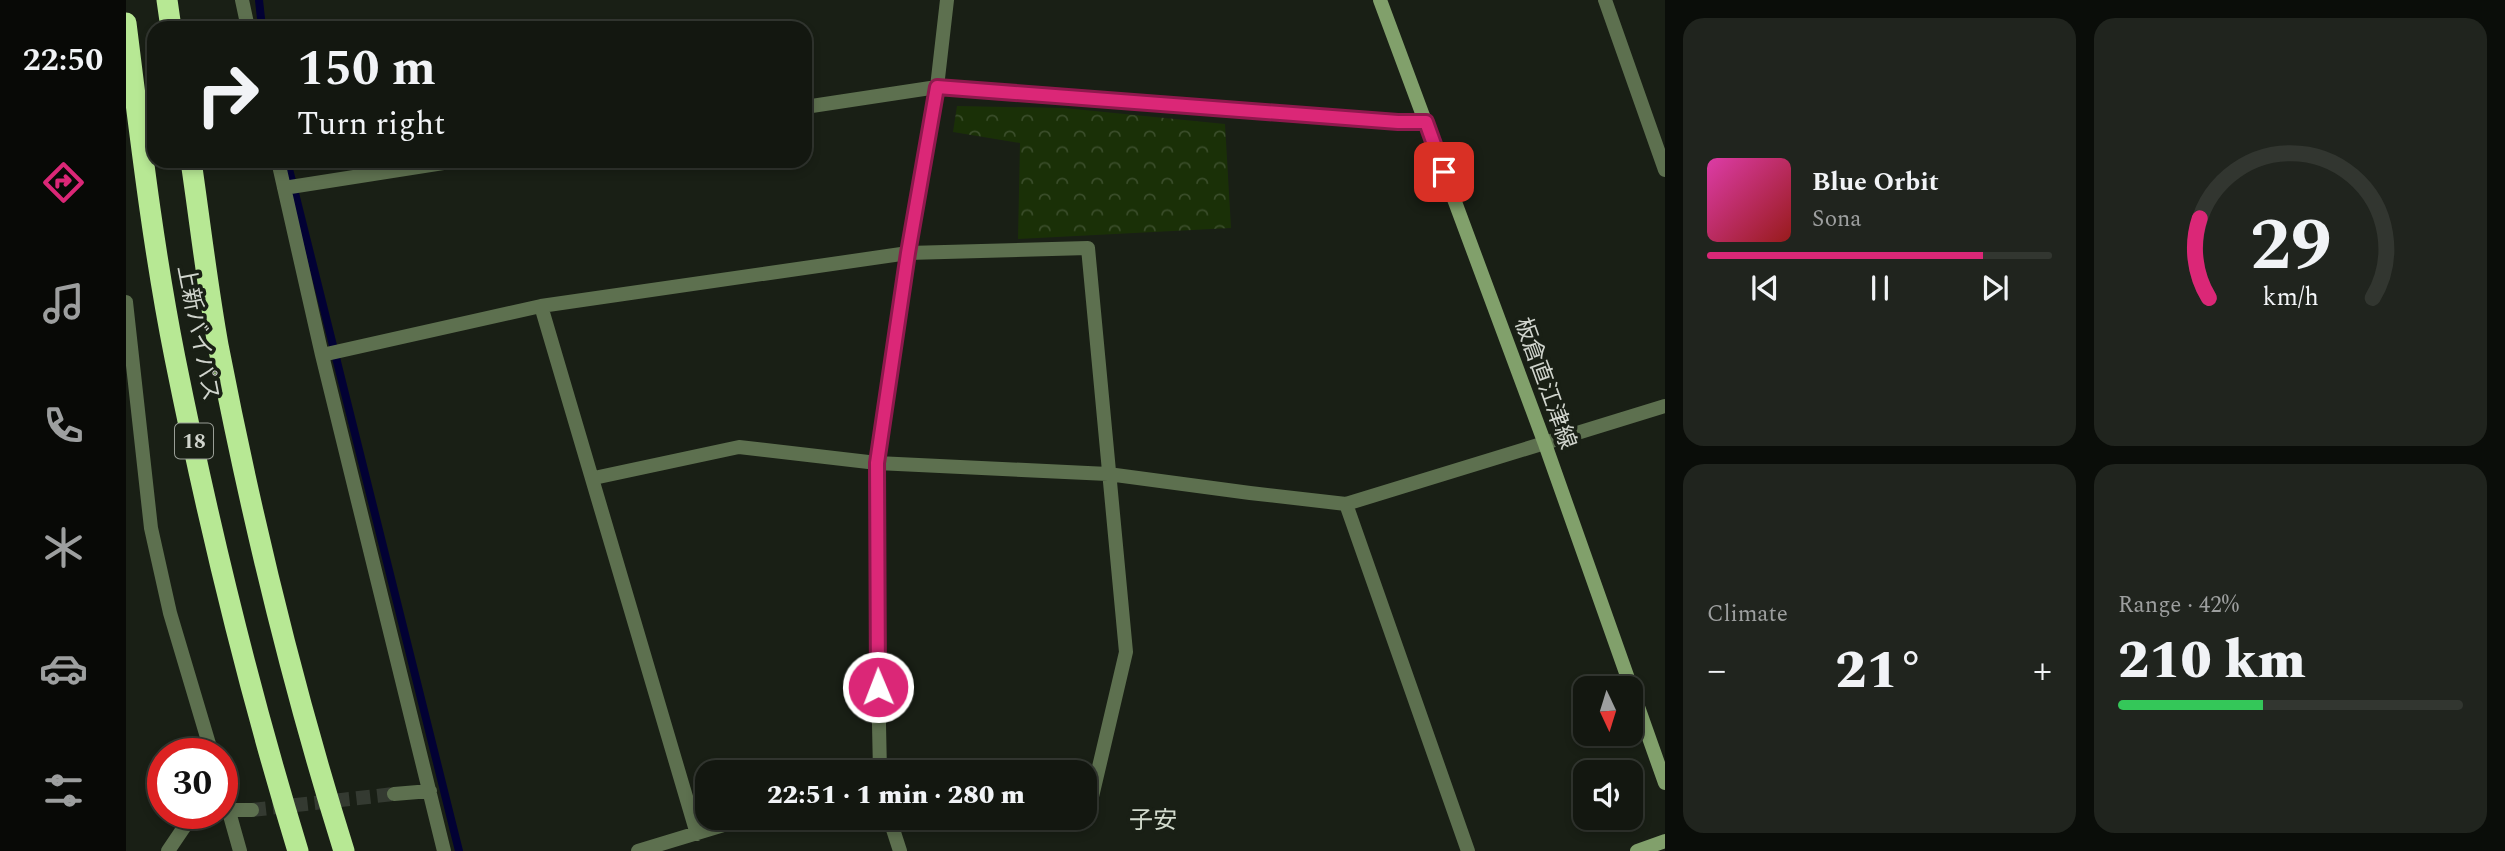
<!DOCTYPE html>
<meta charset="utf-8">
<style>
:root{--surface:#131710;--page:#20241e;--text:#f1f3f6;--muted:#9d9f9f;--line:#323630;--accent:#db2777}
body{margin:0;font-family:Spectral,"Noto Sans JP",serif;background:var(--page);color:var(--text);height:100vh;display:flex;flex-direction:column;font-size:26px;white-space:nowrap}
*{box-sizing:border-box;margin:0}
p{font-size:23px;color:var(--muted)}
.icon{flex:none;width:38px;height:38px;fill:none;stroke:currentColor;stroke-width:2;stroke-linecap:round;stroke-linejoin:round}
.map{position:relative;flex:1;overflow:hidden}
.drawer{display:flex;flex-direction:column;gap:18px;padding:18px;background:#0a0d09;width:840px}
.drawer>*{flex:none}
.hud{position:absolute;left:21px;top:21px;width:665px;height:147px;border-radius:21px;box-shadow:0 4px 10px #0003,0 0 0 2px var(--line);background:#131710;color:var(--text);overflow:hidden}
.needle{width:46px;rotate:176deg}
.tools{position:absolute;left:1447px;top:676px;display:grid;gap:14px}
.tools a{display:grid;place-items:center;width:70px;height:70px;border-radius:14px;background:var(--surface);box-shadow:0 4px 10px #0003,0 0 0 2px var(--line);font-size:35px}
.speed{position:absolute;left:21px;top:738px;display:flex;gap:14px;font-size:35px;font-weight:700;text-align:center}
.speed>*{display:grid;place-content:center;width:91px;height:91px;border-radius:50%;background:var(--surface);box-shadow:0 4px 10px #0003,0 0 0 2px var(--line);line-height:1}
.speed .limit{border:10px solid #d22;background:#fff;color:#111}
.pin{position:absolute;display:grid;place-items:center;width:60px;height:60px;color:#fff;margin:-30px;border-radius:14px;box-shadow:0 4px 10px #0006}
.me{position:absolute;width:77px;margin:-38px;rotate:359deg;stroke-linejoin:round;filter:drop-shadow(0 0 5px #0008)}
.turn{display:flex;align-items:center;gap:24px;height:147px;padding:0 35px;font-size:32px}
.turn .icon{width:91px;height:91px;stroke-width:2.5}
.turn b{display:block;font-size:49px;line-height:60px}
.big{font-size:52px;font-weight:800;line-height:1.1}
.drawer .widget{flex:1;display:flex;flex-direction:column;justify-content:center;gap:10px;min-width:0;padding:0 24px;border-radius:21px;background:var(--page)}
.drawer .dial{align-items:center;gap:0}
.dial svg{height:182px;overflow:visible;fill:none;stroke:var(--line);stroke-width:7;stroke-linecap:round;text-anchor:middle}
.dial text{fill:var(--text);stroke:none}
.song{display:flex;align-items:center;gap:21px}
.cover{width:84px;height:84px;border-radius:10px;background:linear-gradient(135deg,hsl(320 70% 55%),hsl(0 70% 35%))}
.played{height:7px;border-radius:4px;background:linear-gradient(90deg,var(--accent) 80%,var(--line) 80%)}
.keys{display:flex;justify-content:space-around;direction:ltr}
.heat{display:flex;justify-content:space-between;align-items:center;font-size:38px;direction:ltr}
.charge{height:10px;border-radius:5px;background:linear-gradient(90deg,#34c759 42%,var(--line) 0)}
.drawer .tiles{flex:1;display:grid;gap:18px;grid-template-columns:repeat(2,1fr)}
.trip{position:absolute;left:569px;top:760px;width:402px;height:70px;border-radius:21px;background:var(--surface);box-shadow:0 4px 10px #0003,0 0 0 2px var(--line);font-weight:800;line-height:70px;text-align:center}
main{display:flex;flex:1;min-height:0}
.tabs{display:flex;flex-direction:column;width:126px;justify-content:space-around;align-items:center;background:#080906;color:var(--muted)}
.tabs .icon{width:49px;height:49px}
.tabs .active{color:var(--accent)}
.tabs b{font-size:32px;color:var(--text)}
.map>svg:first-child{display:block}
.park{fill:url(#park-crowns)}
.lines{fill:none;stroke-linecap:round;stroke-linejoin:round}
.stream{stroke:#020134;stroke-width:8}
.street-tunnel{stroke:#343a31;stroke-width:14;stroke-dasharray:14 7;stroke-linecap:butt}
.street{stroke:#5d704f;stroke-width:14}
.secondary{stroke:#81a06b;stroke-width:14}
.highway{stroke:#b7e894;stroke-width:21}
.route-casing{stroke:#8e194d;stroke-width:18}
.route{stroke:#db2777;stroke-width:12}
.labels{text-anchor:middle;stroke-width:7;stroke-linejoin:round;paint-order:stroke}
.shield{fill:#191f15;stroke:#999e96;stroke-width:2}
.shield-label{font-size:21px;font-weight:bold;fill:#d0d4cd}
.street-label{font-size:23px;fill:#d0d4cd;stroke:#191f15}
.neighbourhood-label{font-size:24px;fill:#d2dbcd;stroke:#191f15}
</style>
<main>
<nav class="tabs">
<b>22:50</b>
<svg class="icon active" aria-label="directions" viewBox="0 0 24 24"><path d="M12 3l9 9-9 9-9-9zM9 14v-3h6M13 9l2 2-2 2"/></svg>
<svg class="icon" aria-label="music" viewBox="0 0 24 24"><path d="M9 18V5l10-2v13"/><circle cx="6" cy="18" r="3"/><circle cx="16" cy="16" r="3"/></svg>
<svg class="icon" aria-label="phone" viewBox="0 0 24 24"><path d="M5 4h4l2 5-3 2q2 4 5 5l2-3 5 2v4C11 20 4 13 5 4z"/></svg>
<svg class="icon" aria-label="climate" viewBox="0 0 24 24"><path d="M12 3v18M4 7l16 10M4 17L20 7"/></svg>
<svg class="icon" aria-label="car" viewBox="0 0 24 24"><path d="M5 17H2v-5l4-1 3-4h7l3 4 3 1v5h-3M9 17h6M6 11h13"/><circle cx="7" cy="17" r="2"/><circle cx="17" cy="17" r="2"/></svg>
<svg class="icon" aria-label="filters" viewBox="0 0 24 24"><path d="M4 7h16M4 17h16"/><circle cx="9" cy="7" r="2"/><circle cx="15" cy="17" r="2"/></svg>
</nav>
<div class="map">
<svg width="1539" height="851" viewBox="0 0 1539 851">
<defs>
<pattern id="park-crowns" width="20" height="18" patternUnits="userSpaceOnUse" patternTransform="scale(1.75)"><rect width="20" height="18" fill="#1a3007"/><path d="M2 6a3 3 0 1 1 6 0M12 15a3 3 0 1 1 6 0" fill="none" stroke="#3a4d2a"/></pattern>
</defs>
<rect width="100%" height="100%" fill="#191f15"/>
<path class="park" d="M831 106 938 108 1099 124 1105 228 892 239 894 143 827 132Z"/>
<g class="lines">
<path class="stream" d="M133 0 136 28
M161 161 333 851"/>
<path class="street-tunnel" d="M126 810 268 794"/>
<path class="street" d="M116 0 122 28
M1479 0 1539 170
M679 107 811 87 1272 122H1300
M152 161 196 355 318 851
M158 188 330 161
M0 302 25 528 44 613 86 754
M415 306 571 834
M196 355 415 306 782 253 962 248 1000 652 965 801H959
M468 478 613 447 751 463 982 474 1124 493 1220 504 1539 406
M1220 504 1342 851
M754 772 751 629V463L782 253 811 87 821 0
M96 787 114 851
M268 794 304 791
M96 810H126
M763 817 774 851
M42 851 67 814
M512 851 624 817"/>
<path class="secondary" d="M1254 0 1419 444 1539 783
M1511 851 1539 841"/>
<path class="highway" d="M41 0 45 28
M0 23C14 135 27 248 49 358 82 522 123 691 172 851
M65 161C74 222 81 284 92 345 125 515 166 685 218 851"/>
</g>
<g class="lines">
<g class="route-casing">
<path id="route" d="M752 687 751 463 782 253 811 87 1272 122H1300L1318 172"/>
</g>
<use href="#route" class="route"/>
</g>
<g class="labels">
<rect class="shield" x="49" y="423.5" width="38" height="35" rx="5"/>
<g class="shield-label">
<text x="68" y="448">18</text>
</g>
<g class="street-label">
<text transform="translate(73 333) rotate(79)" y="8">上新バイパス</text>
<text transform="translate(1420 383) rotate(70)" y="8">板倉直江津線</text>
</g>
<g class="neighbourhood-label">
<text x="1027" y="828">子安</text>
</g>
</g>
</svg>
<div class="tools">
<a><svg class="needle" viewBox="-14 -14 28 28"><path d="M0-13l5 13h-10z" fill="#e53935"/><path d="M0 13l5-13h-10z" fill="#9d9f9f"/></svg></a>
<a><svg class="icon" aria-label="sound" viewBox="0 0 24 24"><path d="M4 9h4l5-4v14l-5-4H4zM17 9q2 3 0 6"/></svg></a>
</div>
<div class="speed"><div class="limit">30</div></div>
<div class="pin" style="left:1318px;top:172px;background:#d93025"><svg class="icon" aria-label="arrive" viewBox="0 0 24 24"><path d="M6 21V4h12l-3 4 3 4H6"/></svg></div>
<svg class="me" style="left:752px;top:687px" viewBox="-20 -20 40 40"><circle r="17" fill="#db2777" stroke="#fff" stroke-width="3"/><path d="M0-11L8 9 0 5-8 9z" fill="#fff"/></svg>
<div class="trip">22:51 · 1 min · 280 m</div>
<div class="hud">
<div class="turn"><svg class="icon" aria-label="right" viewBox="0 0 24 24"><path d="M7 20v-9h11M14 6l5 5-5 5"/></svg><div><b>150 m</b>Turn right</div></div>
</div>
</div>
<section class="drawer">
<div class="tiles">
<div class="widget">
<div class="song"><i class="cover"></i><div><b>Blue Orbit</b><p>Sona</p></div></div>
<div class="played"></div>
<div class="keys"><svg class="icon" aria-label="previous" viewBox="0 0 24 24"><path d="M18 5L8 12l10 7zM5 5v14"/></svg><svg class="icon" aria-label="pause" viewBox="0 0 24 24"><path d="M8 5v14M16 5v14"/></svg><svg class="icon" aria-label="next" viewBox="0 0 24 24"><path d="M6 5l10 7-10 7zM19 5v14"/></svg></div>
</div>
<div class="widget dial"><svg viewBox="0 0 100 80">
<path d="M14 69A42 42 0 1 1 86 69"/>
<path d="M14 69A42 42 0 0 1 10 34" stroke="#db2777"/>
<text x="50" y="56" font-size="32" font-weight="700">29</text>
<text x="50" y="72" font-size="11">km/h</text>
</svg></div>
<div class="widget"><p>Climate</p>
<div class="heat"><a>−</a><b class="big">21°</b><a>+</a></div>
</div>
<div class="widget"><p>Range · 42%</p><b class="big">210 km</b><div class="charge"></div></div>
</div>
</section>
</main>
